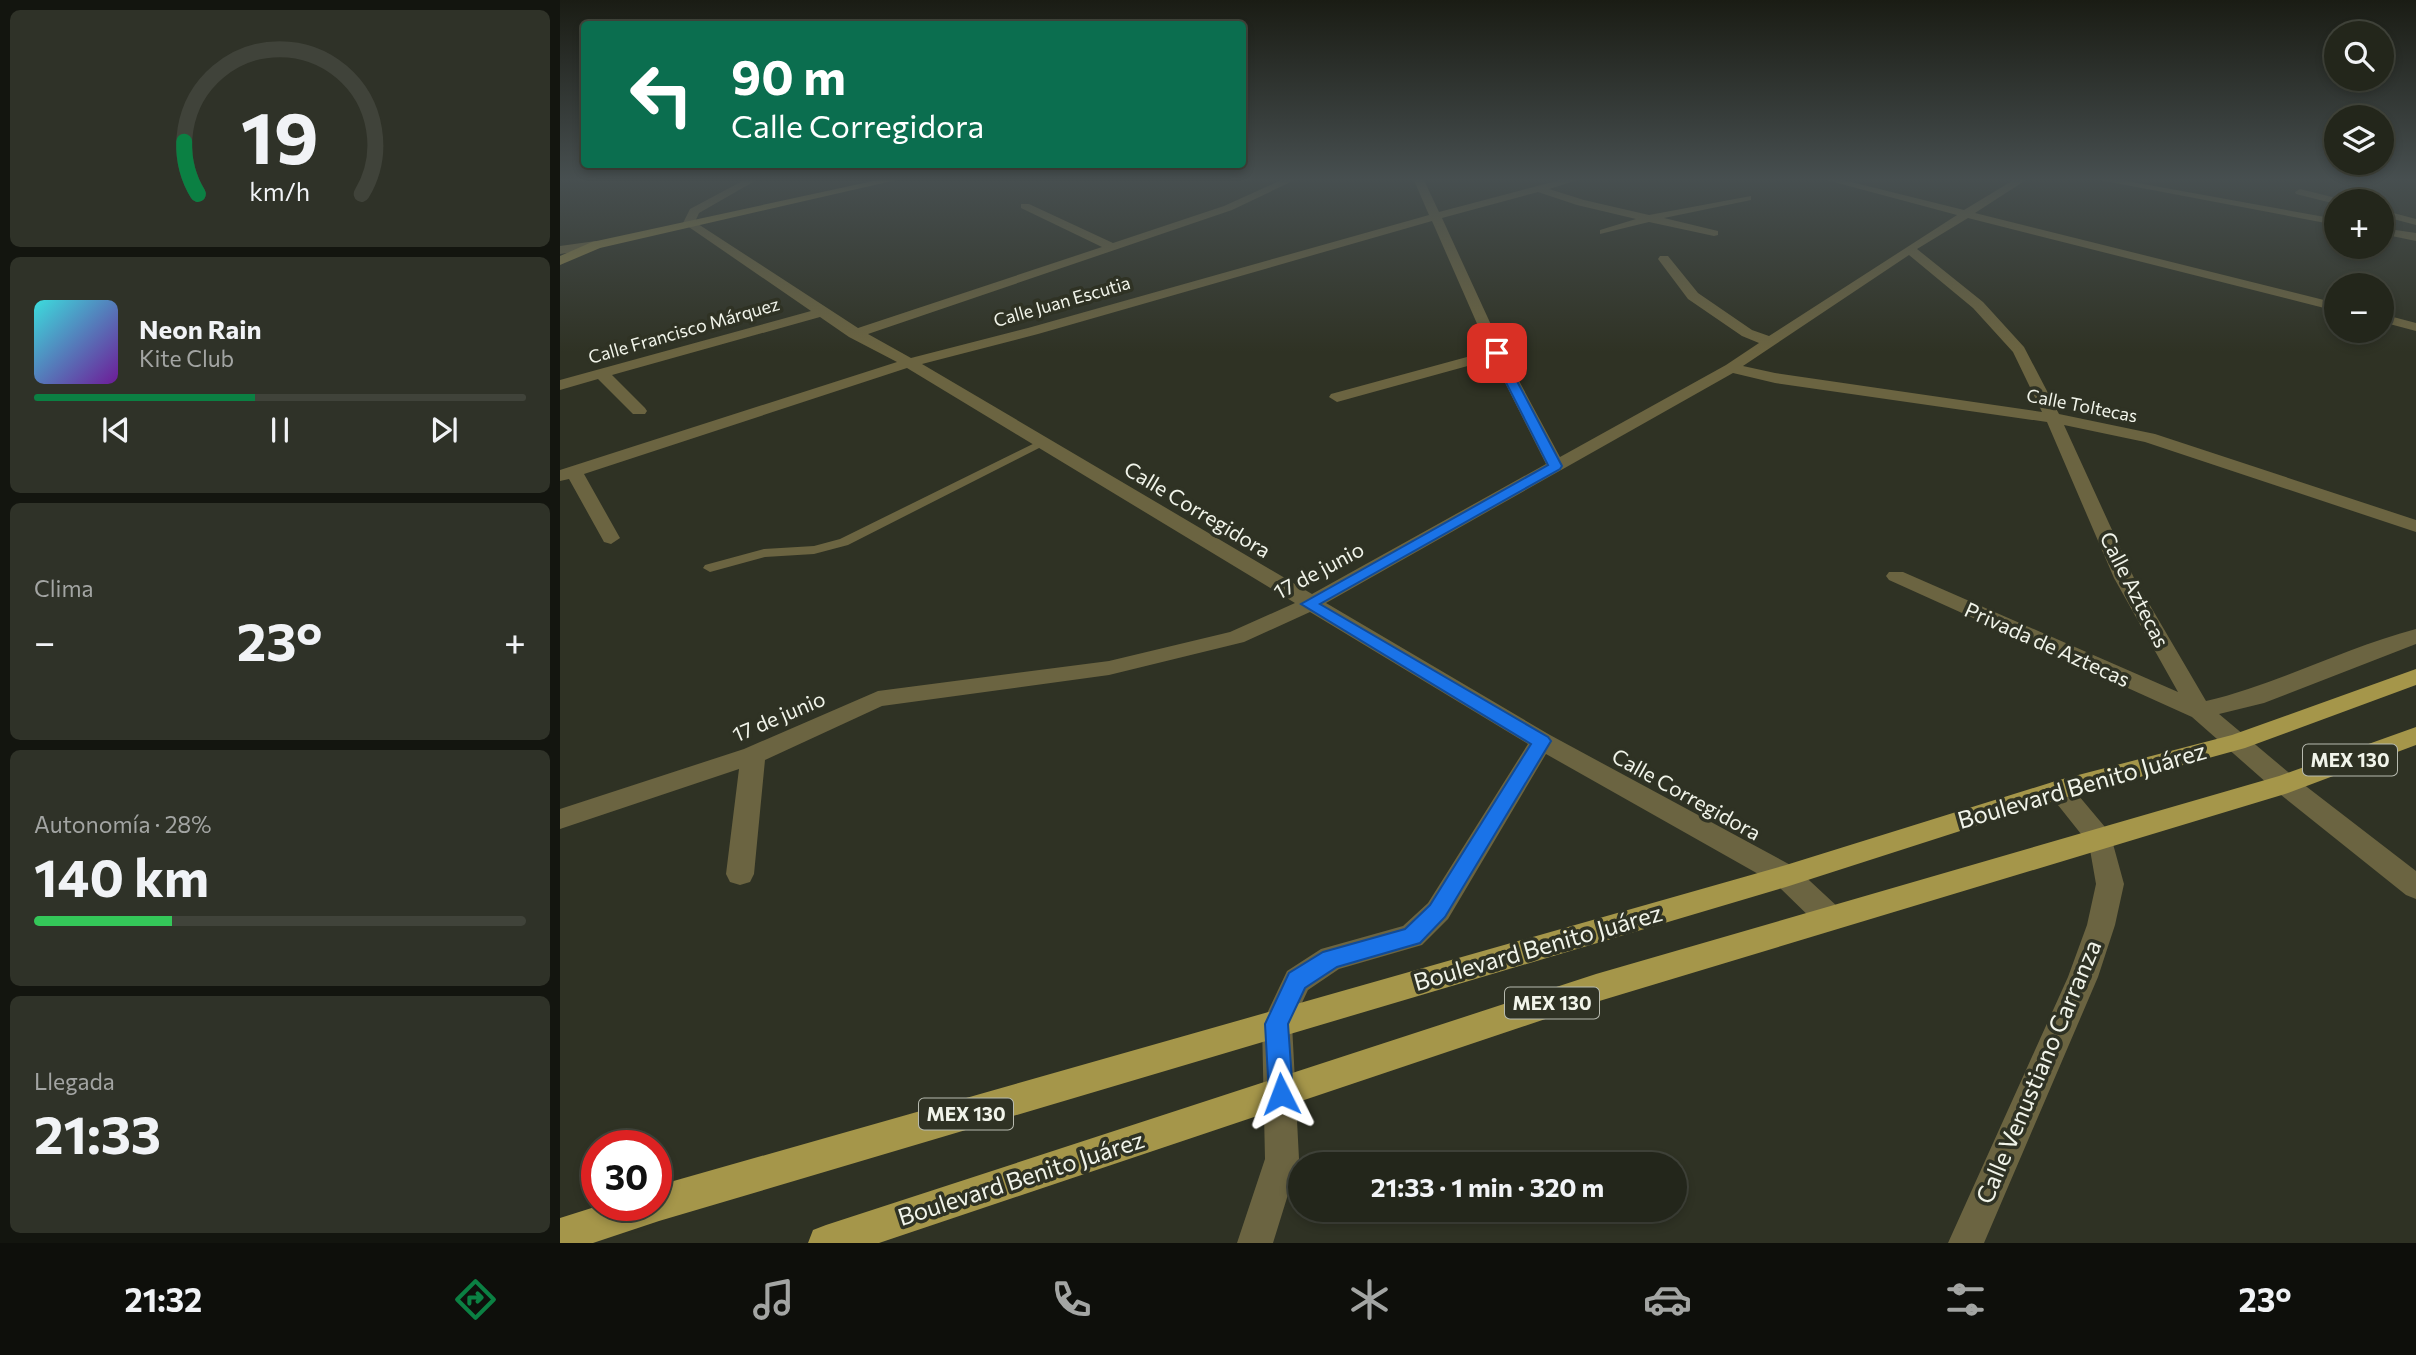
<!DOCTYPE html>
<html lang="es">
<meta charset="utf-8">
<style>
:root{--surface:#23261b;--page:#2f3228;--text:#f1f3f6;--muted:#a3a5a3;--line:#40433a;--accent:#0b8043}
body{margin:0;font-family:Commissioner,sans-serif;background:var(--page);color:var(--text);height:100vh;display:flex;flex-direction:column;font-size:26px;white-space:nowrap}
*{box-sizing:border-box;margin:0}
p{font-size:23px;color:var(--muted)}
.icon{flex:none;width:38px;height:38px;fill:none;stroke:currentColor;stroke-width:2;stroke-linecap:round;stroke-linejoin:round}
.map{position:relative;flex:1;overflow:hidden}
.drawer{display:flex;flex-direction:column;gap:10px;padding:10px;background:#13150f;width:560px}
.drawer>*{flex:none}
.banner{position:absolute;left:21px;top:21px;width:665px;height:147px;border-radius:7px;box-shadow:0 4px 10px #0003,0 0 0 2px var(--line);background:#0b6e4f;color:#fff;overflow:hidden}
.buttons{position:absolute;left:1764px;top:21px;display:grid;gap:14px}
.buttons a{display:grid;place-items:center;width:70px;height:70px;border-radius:50%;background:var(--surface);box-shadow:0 4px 10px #0003,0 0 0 2px var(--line);font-size:35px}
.speed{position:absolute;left:21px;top:1130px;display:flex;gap:14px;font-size:35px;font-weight:700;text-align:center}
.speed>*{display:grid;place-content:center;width:91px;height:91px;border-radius:50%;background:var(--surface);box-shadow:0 4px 10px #0003,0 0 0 2px var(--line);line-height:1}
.speed .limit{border:10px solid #d22;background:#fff;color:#111}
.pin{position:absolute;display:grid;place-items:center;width:60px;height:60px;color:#fff;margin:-30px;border-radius:14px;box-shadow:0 4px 10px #0006}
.me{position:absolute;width:77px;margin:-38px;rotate:357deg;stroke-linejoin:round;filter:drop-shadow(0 0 5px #0008)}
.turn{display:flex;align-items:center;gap:24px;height:147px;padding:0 35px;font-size:32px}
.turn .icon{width:91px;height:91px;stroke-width:2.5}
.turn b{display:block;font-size:49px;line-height:60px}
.big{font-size:52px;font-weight:700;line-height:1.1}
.drawer .tile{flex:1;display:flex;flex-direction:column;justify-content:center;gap:10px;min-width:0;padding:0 24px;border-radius:10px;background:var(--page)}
.drawer .dial{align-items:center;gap:0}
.dial svg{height:182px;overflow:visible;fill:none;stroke:var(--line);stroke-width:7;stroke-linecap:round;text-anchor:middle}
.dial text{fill:var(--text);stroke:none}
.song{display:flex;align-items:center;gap:21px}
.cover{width:84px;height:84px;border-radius:10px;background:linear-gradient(135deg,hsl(180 70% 55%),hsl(280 70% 35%))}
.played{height:7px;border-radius:4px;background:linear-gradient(90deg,var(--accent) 45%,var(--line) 45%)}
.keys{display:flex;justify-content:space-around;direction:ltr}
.heat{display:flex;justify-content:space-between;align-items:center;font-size:38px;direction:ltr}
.charge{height:10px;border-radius:5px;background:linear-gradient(90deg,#34c759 28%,var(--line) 0)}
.trip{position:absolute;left:728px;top:1152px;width:399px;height:70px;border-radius:35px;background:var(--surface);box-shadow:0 4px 10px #0003,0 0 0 2px var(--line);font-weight:700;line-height:70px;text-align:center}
.dock{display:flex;height:112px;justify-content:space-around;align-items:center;background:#0e0f0b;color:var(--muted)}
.dock .icon{width:49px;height:49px}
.dock .selected{color:var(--accent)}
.dock b{font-size:32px;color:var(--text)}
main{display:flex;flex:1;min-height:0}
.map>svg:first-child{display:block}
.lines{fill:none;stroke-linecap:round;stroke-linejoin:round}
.lane{fill:#6b6441;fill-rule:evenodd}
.street{fill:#6b6441;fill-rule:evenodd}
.secondary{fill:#8c8147;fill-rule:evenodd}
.primary{fill:#a5964a;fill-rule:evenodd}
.route{fill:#1a73e8;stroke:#114b97;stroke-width:2}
.labels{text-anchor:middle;stroke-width:7;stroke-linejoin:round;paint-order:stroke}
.far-street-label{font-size:18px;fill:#f1f4ea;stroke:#2f3224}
.shield{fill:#2f3224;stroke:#b7baaf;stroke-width:2}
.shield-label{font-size:19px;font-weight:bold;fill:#f1f4ea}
.street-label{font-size:21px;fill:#f1f4ea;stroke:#2f3224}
.near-street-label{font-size:24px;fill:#f1f4ea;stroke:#2f3224}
</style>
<main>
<section class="drawer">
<div class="tile dial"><svg viewBox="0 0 100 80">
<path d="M14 69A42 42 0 1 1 86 69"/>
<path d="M14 69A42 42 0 0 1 8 46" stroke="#0b8043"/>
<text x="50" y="56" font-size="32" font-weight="700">19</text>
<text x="50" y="72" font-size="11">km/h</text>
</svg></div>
<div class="tile">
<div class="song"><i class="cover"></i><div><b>Neon Rain</b><p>Kite Club</p></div></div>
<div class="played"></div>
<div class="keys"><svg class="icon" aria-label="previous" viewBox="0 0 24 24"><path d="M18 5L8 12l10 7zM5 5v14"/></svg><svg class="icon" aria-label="pause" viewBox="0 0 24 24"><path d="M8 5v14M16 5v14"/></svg><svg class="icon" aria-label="next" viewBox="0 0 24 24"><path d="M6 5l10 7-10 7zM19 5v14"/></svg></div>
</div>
<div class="tile"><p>Clima</p>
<div class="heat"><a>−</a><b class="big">23°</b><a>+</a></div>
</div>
<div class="tile"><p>Autonomía · 28%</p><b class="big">140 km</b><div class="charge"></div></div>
<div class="tile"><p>Llegada</p><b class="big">21:33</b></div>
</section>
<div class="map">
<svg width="1856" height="1243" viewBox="0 0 1856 1243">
<rect width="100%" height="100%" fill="#2f3224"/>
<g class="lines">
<path class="lane" d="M481 440 485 441V445L288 545 254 554 205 557 150 572 143 568 145 565 204 549 254 546 280 539Z"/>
<path class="street" d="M188 178H200L139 213 135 222 298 328 542 247 461 208V204H469L553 243 664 206 726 178H739L672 210 308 334 351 358 468 328 869 215 853 178H863L879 212 1008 178H1024L989 189 1024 200 1089 215 1191 196V200L1104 218 1158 231V235L1154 236 1089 222 1040 234V230L1076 219 1017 205 978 192 882 218 944 353 1000 457 1166 365 1199 343 1182 336 1128 299 1098 259 1100 256H1108L1138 293 1192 330 1209 336 1397 215 1259 178H1275L1404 210 1457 178H1469L1415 213 1776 303V311L1408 218 1357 249 1423 302 1464 347 1499 414 1595 434 1856 520V532L1585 442 1504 425 1574 578 1646 701C1718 684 1784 648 1856 629V644L1704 703 1659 714 1734 777 1856 871V899L1846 895 1716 791 1632 717 1329 580 1326 576 1329 572H1343L1618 692 1554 578 1487 422 1215 383 1173 373 766 603 990 735 1236 868 1279 908 1283 917 1279 926 1269 929 1259 926 1216 884 986 754 888 919 862 945 779 969 748 990 732 1024 739 1159 713 1243H677L705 1159 702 1024 727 971 761 949 843 926 868 903 968 744 750 612 684 642 549 675 322 706 205 760 194 874 190 882 180 885 170 882 166 874 179 769 0 829V809L184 749 318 691 549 661 670 632 735 603 347 368 24 474 60 538 51 544 44 542 9 479 0 481V470L337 362 289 337 260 317 52 375 85 408 87 411 85 414H73L38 379 0 390V380L251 311 123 223 130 209ZM872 221 929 351 771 394 769 397 777 402 933 359 986 464 752 594 362 364 478 334ZM1349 255 1413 308 1453 352 1482 412 1215 373 1183 366Z
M1529 178H1550L1776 219V225Z
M1740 189 1780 199 1781 201H1776V204L1736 194 1735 192Z
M1822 210 1856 219V225L1822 216Z
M1822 228 1856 233V241L1822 234Z
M36 241 42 245 40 248 0 254V246Z
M1822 314 1856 323V331L1822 322Z
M1499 780 1508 783 1550 833 1564 884 1555 925 1538 977 1424 1243H1388L1508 977 1527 925 1536 884 1529 844 1486 790 1490 783Z"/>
<path class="secondary" d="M327 178H345L40 248 0 265V256L32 242Z"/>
<path class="primary" d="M1856 669V685L1685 748 1500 799 1226 887 99 1221 33 1243H0V1218L38 1206H96V1186L1226 865 1499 780 1672 735Z
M1856 727V745L1725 794 1036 1002 319 1243H248L253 1230 266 1225 1036 974 1719 776Z"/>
</g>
<linearGradient id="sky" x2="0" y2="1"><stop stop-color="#1a1c14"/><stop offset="0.51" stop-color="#474f50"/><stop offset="1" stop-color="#474f50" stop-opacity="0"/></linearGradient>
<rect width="1856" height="352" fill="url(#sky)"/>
<path class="route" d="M937 350 942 353 1002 466 1000 469 760 604 988 737 991 741 885 917 860 943 777 967 745 988 728 1024 733 1094 730 1102 721 1106 712 1102 709 1094 705 1024 729 973 763 952 845 929 870 905 971 744 741 604 988 465 931 353Z"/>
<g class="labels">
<g class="far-street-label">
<text transform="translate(502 302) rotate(-16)" y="6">Calle Juan Escutia</text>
<text transform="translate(124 331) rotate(-16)" y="6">Calle Francisco Márquez</text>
<text transform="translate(1522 406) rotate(11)" y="6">Calle Toltecas</text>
</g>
<g class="shield">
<rect x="1743" y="744.5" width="94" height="31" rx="5"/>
<rect x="945" y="987.5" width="94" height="31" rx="5"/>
<rect x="359" y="1098.5" width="94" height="31" rx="5"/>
</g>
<g class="shield-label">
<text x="1790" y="767">MEX 130</text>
<text x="992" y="1010">MEX 130</text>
<text x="406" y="1121">MEX 130</text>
</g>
<g class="street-label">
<text transform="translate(637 510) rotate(31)" y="7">Calle Corregidora</text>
<text transform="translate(759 571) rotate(-28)" y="7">17 de junio</text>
<text transform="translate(1574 590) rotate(63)" y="7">Calle Aztecas</text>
<text transform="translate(1487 645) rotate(24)" y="7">Privada de Aztecas</text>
<text transform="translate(219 717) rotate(-23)" y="7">17 de junio</text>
<text transform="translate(1126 795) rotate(29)" y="7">Calle Corregidora</text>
</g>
<g class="near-street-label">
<text transform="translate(1522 786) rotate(-16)" y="8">Boulevard Benito Juárez</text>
<text transform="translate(978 948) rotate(-16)" y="8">Boulevard Benito Juárez</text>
<text transform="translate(1479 1072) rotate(-67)" y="8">Calle Venustiano Carranza</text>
<text transform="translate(461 1179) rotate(-18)" y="8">Boulevard Benito Juárez</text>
</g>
</g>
</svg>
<div class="buttons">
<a><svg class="icon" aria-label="search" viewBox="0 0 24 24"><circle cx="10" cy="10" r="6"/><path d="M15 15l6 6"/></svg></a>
<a><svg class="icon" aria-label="layers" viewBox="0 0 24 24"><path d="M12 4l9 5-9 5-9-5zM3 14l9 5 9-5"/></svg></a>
<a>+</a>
<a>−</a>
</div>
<div class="speed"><div class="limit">30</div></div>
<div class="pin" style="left:937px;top:353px;background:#d93025"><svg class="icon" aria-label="arrive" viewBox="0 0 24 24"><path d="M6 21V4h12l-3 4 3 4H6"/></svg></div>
<svg class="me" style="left:721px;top:1094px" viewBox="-20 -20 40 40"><path d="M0-17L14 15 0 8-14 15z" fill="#1a73e8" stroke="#fff" stroke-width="4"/></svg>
<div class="trip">21:33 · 1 min · 320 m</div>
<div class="banner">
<div class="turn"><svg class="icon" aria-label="left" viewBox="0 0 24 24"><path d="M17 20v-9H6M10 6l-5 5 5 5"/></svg><div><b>90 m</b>Calle Corregidora</div></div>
</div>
</div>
</main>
<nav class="dock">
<b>21:32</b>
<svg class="icon selected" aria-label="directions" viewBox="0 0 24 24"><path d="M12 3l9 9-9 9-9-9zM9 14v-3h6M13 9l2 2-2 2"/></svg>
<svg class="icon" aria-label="music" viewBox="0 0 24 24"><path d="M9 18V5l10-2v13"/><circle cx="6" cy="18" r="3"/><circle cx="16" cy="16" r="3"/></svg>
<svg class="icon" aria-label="phone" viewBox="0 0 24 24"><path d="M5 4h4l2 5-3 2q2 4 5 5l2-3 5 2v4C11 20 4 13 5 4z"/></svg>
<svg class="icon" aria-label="climate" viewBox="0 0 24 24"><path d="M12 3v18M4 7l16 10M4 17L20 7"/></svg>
<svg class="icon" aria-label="car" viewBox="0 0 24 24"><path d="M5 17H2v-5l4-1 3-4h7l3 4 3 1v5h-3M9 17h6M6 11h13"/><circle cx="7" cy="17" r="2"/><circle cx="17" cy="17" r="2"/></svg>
<svg class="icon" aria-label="filters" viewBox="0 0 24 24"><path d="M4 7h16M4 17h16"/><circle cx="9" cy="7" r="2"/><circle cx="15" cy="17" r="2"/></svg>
<b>23°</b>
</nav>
